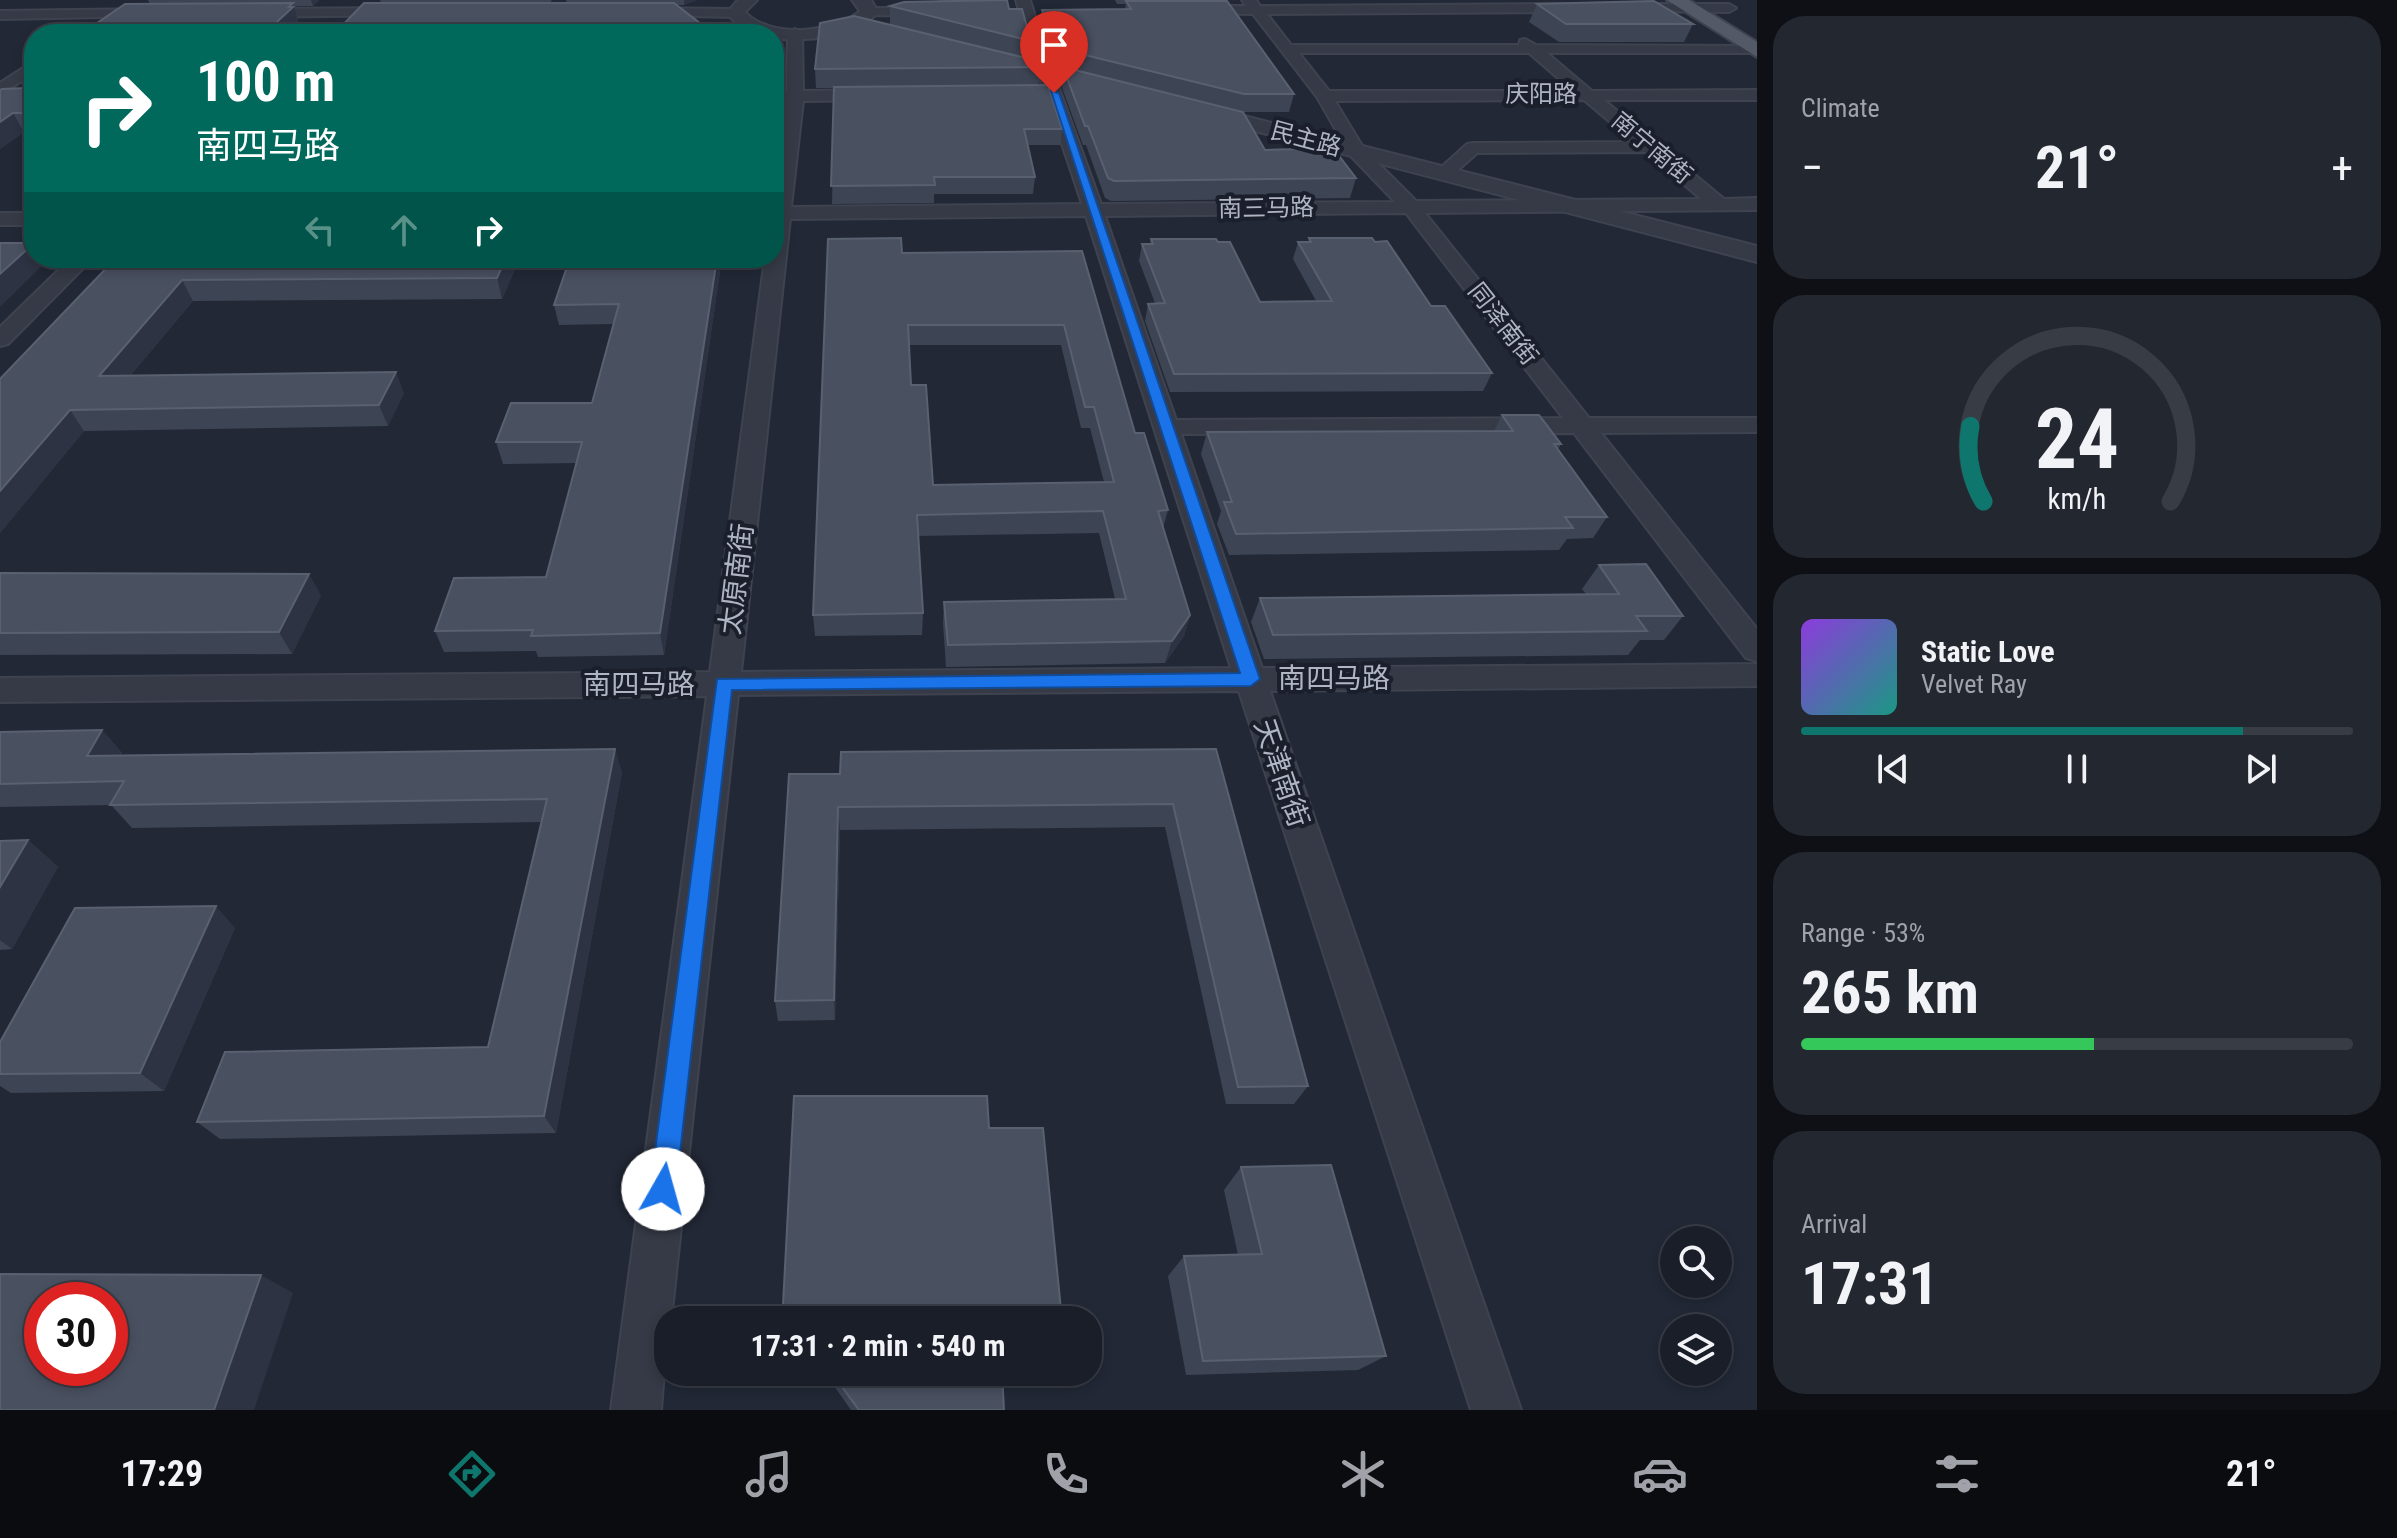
<!DOCTYPE html>
<meta charset="utf-8">
<style>
:root{--surface:#1a1e28;--page:#232730;--text:#f1f3f6;--muted:#9fa2a8;--line:#383c45;--accent:#0f766e}
body{margin:0;font-family:"Roboto Condensed","Noto Sans SC",sans-serif;background:var(--page);color:var(--text);height:100vh;display:flex;flex-direction:column;font-size:30px;white-space:nowrap}
*{box-sizing:border-box;margin:0}
p{font-size:26px;color:var(--muted)}
.icon{flex:none;width:44px;height:44px;fill:none;stroke:currentColor;stroke-width:2;stroke-linecap:round;stroke-linejoin:round}
.map{position:relative;flex:1;overflow:hidden}
.drawer{display:flex;flex-direction:column;gap:16px;padding:16px;background:#0e1016;width:640px}
.drawer>*{flex:none}
.hud{position:absolute;left:24px;top:24px;width:760px;height:244px;border-radius:32px;box-shadow:0 4px 12px #0003,0 0 0 2px var(--line);background:#00695c;color:#fff;overflow:hidden}
.tools{position:absolute;left:1660px;top:1226px;display:grid;gap:16px}
.tools a{display:grid;place-items:center;width:72px;height:72px;border-radius:50%;background:var(--surface);box-shadow:0 4px 12px #0003,0 0 0 2px var(--line);font-size:40px}
.speed{position:absolute;left:24px;top:1282px;display:flex;gap:16px;font-size:40px;font-weight:700;text-align:center}
.speed>*{display:grid;place-content:center;width:104px;height:104px;border-radius:50%;background:var(--surface);box-shadow:0 4px 12px #0003,0 0 0 2px var(--line);line-height:1}
.speed .limit{border:12px solid #d22;background:#fff;color:#111}
.pin{position:absolute;display:grid;place-items:center;width:68px;height:68px;color:#fff;margin:-82px -34px;border-radius:50% 50% 50% 0;rotate:-45deg;box-shadow:0 0 8px #0007}
.pin .icon{rotate:45deg}
.me{position:absolute;width:88px;margin:-44px;rotate:7deg;stroke-linejoin:round;filter:drop-shadow(0 0 6px #0008)}
.turn{display:flex;align-items:center;gap:28px;height:168px;padding:0 40px;font-size:36px}
.turn .icon{width:104px;height:104px;stroke-width:2.5}
.turn b{display:block;font-size:56px;line-height:68px}
.lanes{display:flex;align-items:center;height:76px;padding:0 40px;background:#0003;justify-content:center;gap:40px;direction:ltr}
.lanes .off{opacity:.35}
.big{font-size:60px;font-weight:700;line-height:1.1}
.drawer .tile{flex:1;display:flex;flex-direction:column;justify-content:center;gap:12px;min-width:0;padding:0 28px;border-radius:32px;background:var(--page)}
.drawer .dial{align-items:center;gap:0}
.dial svg{height:208px;overflow:visible;fill:none;stroke:var(--line);stroke-width:7;stroke-linecap:round;text-anchor:middle}
.dial text{fill:var(--text);stroke:none}
.song{display:flex;align-items:center;gap:24px}
.cover{width:96px;height:96px;border-radius:12px;background:linear-gradient(135deg,hsl(270 70% 55%),hsl(170 70% 35%))}
.played{height:8px;border-radius:4px;background:linear-gradient(90deg,var(--accent) 80%,var(--line) 80%)}
.keys{display:flex;justify-content:space-around;direction:ltr}
.heat{display:flex;justify-content:space-between;align-items:center;font-size:44px;direction:ltr}
.charge{height:12px;border-radius:6px;background:linear-gradient(90deg,#34c759 53%,var(--line) 0)}
.trip{position:absolute;left:654px;top:1306px;width:448px;height:80px;border-radius:32px;background:var(--surface);box-shadow:0 4px 12px #0003,0 0 0 2px var(--line);font-weight:700;line-height:80px;text-align:center}
.menu{display:flex;height:128px;justify-content:space-around;align-items:center;background:#0a0c10;color:var(--muted)}
.menu .icon{width:56px;height:56px}
.menu .active{color:var(--accent)}
.menu b{font-size:36px;color:var(--text)}
main{display:flex;flex:1;min-height:0}
.map>svg:first-child{display:block}
.lines{fill:none;stroke-linecap:round;stroke-linejoin:round}
.minor-casing{stroke:#3f4350;stroke-width:4}
.tertiary-casing{stroke:#3f4350;stroke-width:4}
.primary-casing{stroke:#3f4350;stroke-width:4}
.minor{fill:#353a46;fill-rule:evenodd}
.tertiary{fill:#353a46;fill-rule:evenodd}
.primary{fill:#535966;fill-rule:evenodd}
.wall{fill:#3d4454;fill-rule:evenodd}
.shaded-wall{fill:#2d3343}
.building{fill:#495060;stroke:#596070;stroke-width:2;fill-rule:evenodd}
.route{fill:#1a73e8;stroke:#114b97;stroke-width:2}
.labels{text-anchor:middle;stroke-width:8;stroke-linejoin:round;paint-order:stroke}
.far-street-label{font-size:24px;fill:#b0b5c3;stroke:#1b1f2b}
.street-label{font-size:28px;fill:#b0b5c3;stroke:#1b1f2b}
</style>
<main>
<div class="map">
<svg width="1757" height="1410" viewBox="0 0 1757 1410">
<rect width="100%" height="100%" fill="#222836"/>
<g class="lines">
<g class="minor-casing">
<path id="minor" d="M1016 0H1030C1050 69 1077 136 1101 204L1395 202 1351 156 1317 97 1253 14 1187 13 1185 10 1192 6H1246L1242 0H1256L1260 6 1578 4 1585 8 1578 12 1267 14 1291 45H1519L1520 40 1525 39 1536 45 1757 46V52L1753 53H1547L1592 91 1757 90V100H1604L1724 199 1757 198V210L1425 213 1589 418H1757V432L1601 433 1757 629V661L1746 658 1574 433 1181 434 1262 668 1757 664V686L1270 691 1521 1410H1471L1239 691 738 695 671 1320H668L661 1410H611L707 696 0 702V678L710 672 765 258H774V193L786 101H774V91H787L788 33 795 29 802 33 803 91 879 90 887 95 879 100 803 101 791 207 1082 204C1060 136 1035 69 1016 0ZM1299 53H1529L1573 91H1329ZM1584 100 1634 142 1473 143 1467 144 1434 174 1443 179 1449 178 1477 153 1646 152 1701 199 1416 201 1364 149 1335 101ZM1406 213 1563 418 1176 420 1105 216ZM1086 216 1231 668 741 672 790 219Z
M1624 4H1729L1736 8 1729 12 1619 11 1617 8Z
M397 8 402 9V15L255 17 248 13 255 9Z
M643 8 736 9 743 13 736 17 638 15 636 12Z
M869 8H934L941 12 934 16 864 15 862 12Z
M153 9 158 10V16L0 19V11Z
M34 61V73L0 95V83Z
M0 213H34V225H0Z
M71 258H93L8 344 0 346V327Z"/>
</g>
<g class="tertiary-casing">
<path id="tertiary" d="M738 0H757L745 12C770 39 834 33 860 11L852 0H871L878 12C855 39 812 40 779 39L774 38V34C753 34 740 30 727 13Z
M987 51 1122 85 1125 89 1115 95 980 61 978 57Z
M1197 104 1757 246V262L1190 114 1187 110Z"/>
</g>
<g class="primary-casing">
<path id="primary" d="M1667 0H1689L1757 42V57Z"/>
</g>
<use href="#minor" class="minor"/>
<use href="#tertiary" class="tertiary"/>
<use href="#primary" class="primary"/>
</g>
<path class="wall" d="M148 0H319L313 6H294L299 24 289 34H81L150 4Z
M380 0H552L550 3H567L566 0H696L684 5H677L709 30 381 3Z
M937 0H1007L1009 9 1031 41 1029 59 1041 67 1039 85 1062 129 1060 145H1028L1035 177 1033 194H934V203L832 204 834 88H816L815 69 890 24V6L938 1Z
M1115 0H1215L1294 94 1289 112H1242L1265 150 1356 178 1350 198 1111 201 1105 198 1086 145H1083L1061 85 1063 68 1054 66 1041 26 1042 10 1125 9 1126 4H1117Z
M1537 4 1693 24 1684 42H1559L1529 22Z
M34 65V132H24L0 149V90L26 88 27 80 23 73Z
M1309 238 1431 306 1492 373 1483 391 1170 392 1145 321 1148 304 1155 303 1139 261 1142 244H1150L1151 239 1260 302 1316 301 1293 259 1298 242H1308Z
M1082 251 1135 433 1168 510 1163 528 1190 615 1184 636 1165 663 946 667 943 623 944 602 1115 599 1099 533 918 536 923 613 922 635 815 636 813 615 902 253ZM909 345H1061L1081 428H1090L1104 482 933 485 911 385Z
M116 258H520L502 299 193 301 130 376 404 393 388 426 84 431 0 533V379Z
M722 258 664 655 538 657 536 651 444 652 435 631 546 577 577 463 503 464 496 442 592 403 613 324 559 325 554 305Z
M1502 415 1561 444 1558 449 1607 517 1593 538 1567 539 1559 550 1229 555 1217 524 1221 511 1201 454 1207 432 1494 431Z
M1599 565 1683 616 1664 640H1640L1628 655 1264 659 1251 622 1260 598 1586 594 1582 589Z
M0 573 321 595 292 654 0 655Z
M102 730 122 753 121 755 622 772 556 1133 220 1139 197 1122 488 1047 541 822 132 828 111 805 0 807V732Z
M1216 749 1308 1086 1294 1104H1226L1165 827 840 830 835 1020 778 1021 775 1001 840 774Z
M28 840 58 867 12 949 0 950V841Z
M235 928 164 1091 11 1093 0 1086V1042Z
M989 1128 1062 1320H787L783 1305Z
M1241 1167 1386 1356 1358 1370 1186 1375 1168 1276 1184 1256 1238 1255 1224 1190Z
M824 1372H1059L1056 1376H1002L1004 1410H851Z"/>
<path class="shaded-wall" d="M311 0H319L313 6Z
M684 0H696V1L684 5Z
M293 3 299 24 289 34H264Z
M13 113 24 132 0 149V122Z
M34 243V258H43L46 262 0 307V274Z
M506 258H520L502 299 497 278Z
M717 258H722L664 655 660 633Z
M182 280 193 301 112 398 99 376Z
M396 372 404 393 388 426 379 405Z
M70 410 84 431 0 533V491Z
M309 574 321 595 292 654 279 632Z
M1190 615 1184 636 1165 663 1172 641Z
M102 730 122 753 108 779 87 756Z
M615 749 622 772 556 1133 544 1116Z
M838 807 840 830 835 1020 834 1000Z
M28 840 58 867 12 949 0 940V887Z
M216 906 235 928 164 1091 140 1073Z
M261 1275 293 1293 254 1410H214Z"/>
<path class="building" d="M1007 0 1009 9H1022L1031 41 890 6 904 2Z
M1126 1H1227L1294 94H1244L1056 48 1042 10 1131 9Z
M1654 1 1693 24H1566L1537 4Z
M293 3 289 7H293L264 34H81L125 4Z
M364 3H674L709 30 728 34H334Z
M854 16 1038 61 1041 67 815 69 820 23Z
M34 65V113H13L0 122V90L2 89 26 88 27 76 23 73Z
M1063 67 1243 112 1265 150 1333 148 1356 178 1114 181 1108 178 1088 126H1085Z
M1048 85 1062 129H1024L1035 177H934L935 185 831 186 834 87Z
M901 238 902 253 1082 251 1135 433H1144L1168 510 1158 511 1190 615 1172 641 948 645 944 602 1126 599 1103 511 917 515 923 613 813 615 828 239ZM908 325H1064L1085 407H1094L1114 482 933 485 926 385H911Z
M1309 238H1372L1375 242 1387 241 1431 306H1445L1492 373 1174 374 1148 304 1165 303 1142 244H1153L1151 239H1216L1218 242H1230L1260 302 1332 301 1298 242H1311Z
M0 243H34L0 274Z
M116 258H506L497 278 182 280 99 376 396 372 379 405 70 410 0 491V379Z
M570 258H717L660 633 531 636 533 630 435 631 454 578 546 577 582 442H496L511 403H592L619 304 554 305Z
M1502 415H1539L1561 444H1554L1607 517H1565L1573 528 1236 534 1224 502H1232L1207 432 1513 431Z
M1646 564 1683 616H1636L1647 631 1273 635 1260 598 1619 594 1599 565Z
M0 573 309 574 279 632 0 633Z
M102 730 87 756 615 749 544 1116 197 1122 225 1052 488 1047 547 799 110 805 124 781 0 784V732Z
M1216 749 1308 1086 1238 1087 1173 804 838 807 834 1000 775 1001 789 774H840L841 752Z
M28 840 0 887V841Z
M216 906 140 1073 0 1074V1042L75 908Z
M794 1096H987L989 1128H1043L1062 1320H793L783 1305Z
M1331 1165 1386 1356 1203 1361 1184 1256 1262 1254 1241 1167Z
M0 1274 261 1275 214 1410H0ZM42 1300H110V1368H42Z
M831 1372H1002L1004 1410H859Z"/>
<path class="route" d="M1051 91 1059 93 1260 679 1251 686 732 690 676 1189 672 1198 663 1202 654 1198 650 1189 717 679 1240 673Z"/>
<g class="labels">
<g class="far-street-label">
<text x="1541" y="102">庆阳路</text>
<text transform="translate(1306 139) rotate(15)" y="8">民主路</text>
<text transform="translate(1652 148) rotate(40)" y="8">南宁南街</text>
<text transform="translate(1266 208) rotate(-1)" y="8">南三马路</text>
<text transform="translate(1503 324) rotate(52)" y="8">同泽南街</text>
</g>
<g class="street-label">
<text transform="translate(736 579) rotate(-83)" y="10">太原南街</text>
<text x="1334" y="688">南四马路</text>
<text x="639" y="694">南四马路</text>
<text transform="translate(1282 773) rotate(71)" y="10">天津南街</text>
</g>
</g>
</svg>
<div class="tools">
<a><svg class="icon" aria-label="search" viewBox="0 0 24 24"><circle cx="10" cy="10" r="6"/><path d="M15 15l6 6"/></svg></a>
<a><svg class="icon" aria-label="layers" viewBox="0 0 24 24"><path d="M12 4l9 5-9 5-9-5zM3 14l9 5 9-5"/></svg></a>
</div>
<div class="speed"><div class="limit">30</div></div>
<div class="pin" style="left:1054px;top:93px;background:#d93025"><svg class="icon" aria-label="arrive" viewBox="0 0 24 24"><path d="M6 21V4h12l-3 4 3 4H6"/></svg></div>
<svg class="me" style="left:663px;top:1189px" viewBox="-20 -20 40 40"><circle r="19" fill="#fff"/><path d="M0-13L10 11 0 6-10 11z" fill="#1a73e8"/></svg>
<div class="trip">17:31 · 2 min · 540 m</div>
<div class="hud">
<div class="turn"><svg class="icon" aria-label="right" viewBox="0 0 24 24"><path d="M7 20v-9h11M14 6l5 5-5 5"/></svg><div><b>100 m</b>南四马路</div></div>
<div class="lanes"><svg class="icon off" aria-label="left" viewBox="0 0 24 24"><path d="M17 20v-9H6M10 6l-5 5 5 5"/></svg><svg class="icon off" aria-label="ahead" viewBox="0 0 24 24"><path d="M12 20V5M6 11l6-6 6 6"/></svg><svg class="icon" aria-label="right" viewBox="0 0 24 24"><path d="M7 20v-9h11M14 6l5 5-5 5"/></svg></div>
</div>
</div>
<section class="drawer">
<div class="tile"><p>Climate</p>
<div class="heat"><a>−</a><b class="big">21°</b><a>+</a></div>
</div>
<div class="tile dial"><svg viewBox="0 0 100 80">
<path d="M14 69A42 42 0 1 1 86 69"/>
<path d="M14 69A42 42 0 0 1 9 40" stroke="#0f766e"/>
<text x="50" y="56" font-size="32" font-weight="700">24</text>
<text x="50" y="72" font-size="11">km/h</text>
</svg></div>
<div class="tile">
<div class="song"><i class="cover"></i><div><b>Static Love</b><p>Velvet Ray</p></div></div>
<div class="played"></div>
<div class="keys"><svg class="icon" aria-label="previous" viewBox="0 0 24 24"><path d="M18 5L8 12l10 7zM5 5v14"/></svg><svg class="icon" aria-label="pause" viewBox="0 0 24 24"><path d="M8 5v14M16 5v14"/></svg><svg class="icon" aria-label="next" viewBox="0 0 24 24"><path d="M6 5l10 7-10 7zM19 5v14"/></svg></div>
</div>
<div class="tile"><p>Range · 53%</p><b class="big">265 km</b><div class="charge"></div></div>
<div class="tile"><p>Arrival</p><b class="big">17:31</b></div>
</section>
</main>
<nav class="menu">
<b>17:29</b>
<svg class="icon active" aria-label="directions" viewBox="0 0 24 24"><path d="M12 3l9 9-9 9-9-9zM9 14v-3h6M13 9l2 2-2 2"/></svg>
<svg class="icon" aria-label="music" viewBox="0 0 24 24"><path d="M9 18V5l10-2v13"/><circle cx="6" cy="18" r="3"/><circle cx="16" cy="16" r="3"/></svg>
<svg class="icon" aria-label="phone" viewBox="0 0 24 24"><path d="M5 4h4l2 5-3 2q2 4 5 5l2-3 5 2v4C11 20 4 13 5 4z"/></svg>
<svg class="icon" aria-label="climate" viewBox="0 0 24 24"><path d="M12 3v18M4 7l16 10M4 17L20 7"/></svg>
<svg class="icon" aria-label="car" viewBox="0 0 24 24"><path d="M5 17H2v-5l4-1 3-4h7l3 4 3 1v5h-3M9 17h6M6 11h13"/><circle cx="7" cy="17" r="2"/><circle cx="17" cy="17" r="2"/></svg>
<svg class="icon" aria-label="filters" viewBox="0 0 24 24"><path d="M4 7h16M4 17h16"/><circle cx="9" cy="7" r="2"/><circle cx="15" cy="17" r="2"/></svg>
<b>21°</b>
</nav>
